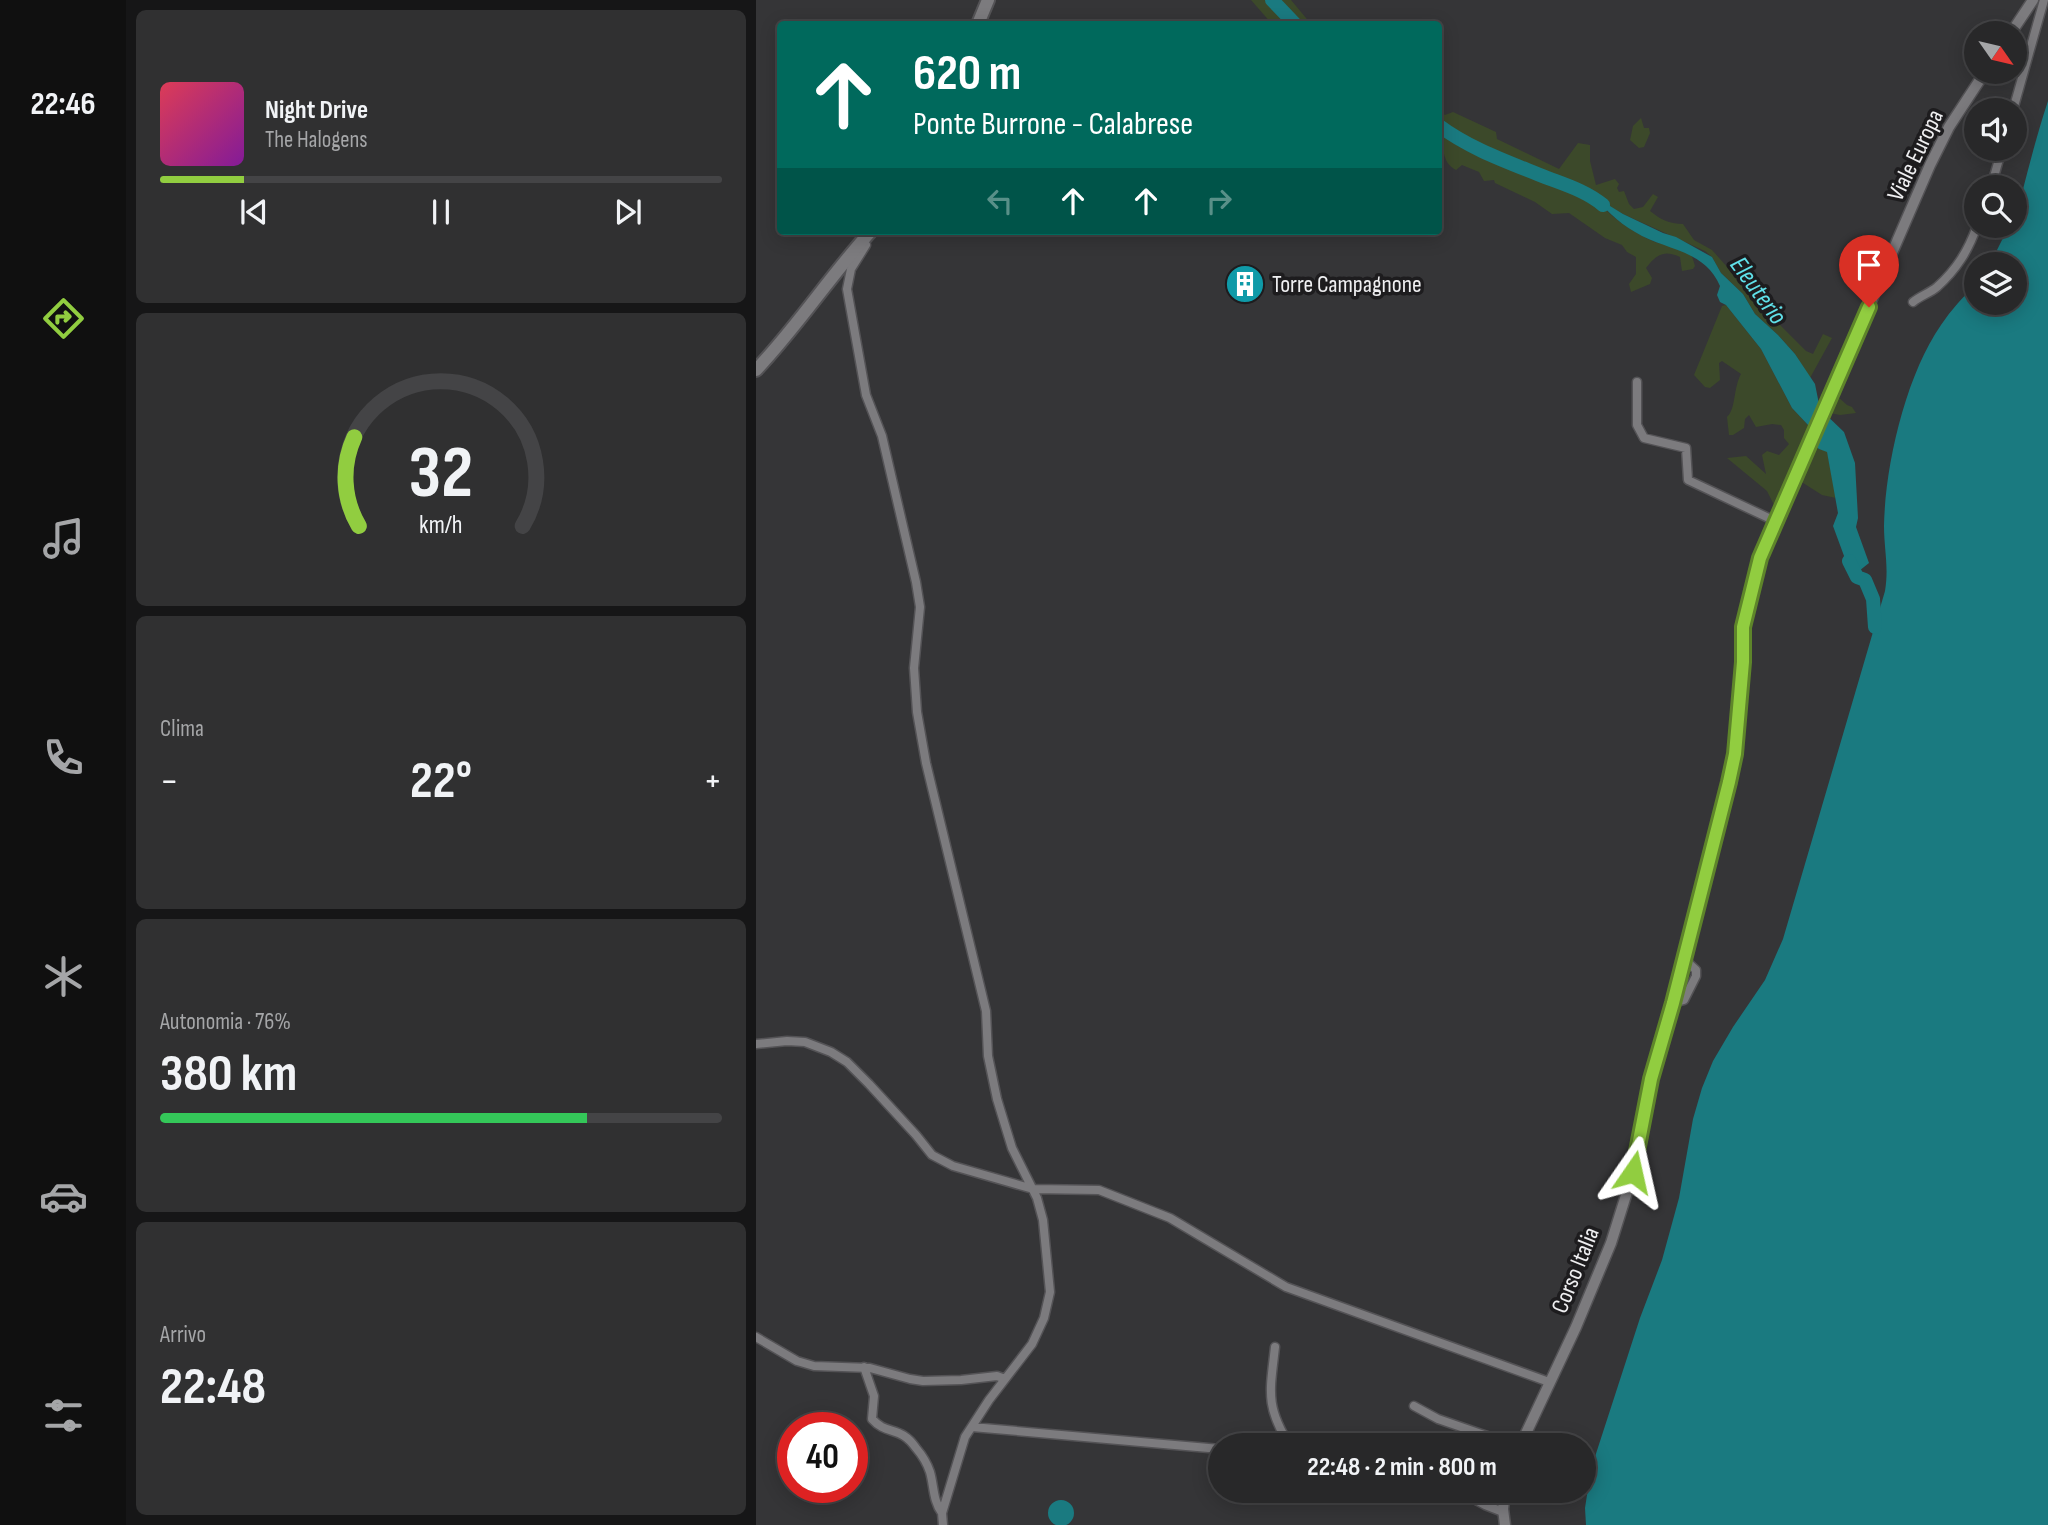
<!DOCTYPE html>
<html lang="it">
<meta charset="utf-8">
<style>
:root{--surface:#282829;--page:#303031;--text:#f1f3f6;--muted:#a5a6a8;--line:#444446;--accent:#91cd40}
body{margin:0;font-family:"Sofia Sans Condensed",sans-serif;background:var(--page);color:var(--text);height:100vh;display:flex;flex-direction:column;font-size:26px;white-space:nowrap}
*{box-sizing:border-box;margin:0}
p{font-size:23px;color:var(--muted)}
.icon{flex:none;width:38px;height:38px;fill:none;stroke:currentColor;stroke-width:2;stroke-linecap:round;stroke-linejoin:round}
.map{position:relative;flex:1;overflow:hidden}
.sheet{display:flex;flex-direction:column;gap:10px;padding:10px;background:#161617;width:630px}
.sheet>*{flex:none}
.guide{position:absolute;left:21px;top:21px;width:665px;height:214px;border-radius:7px;box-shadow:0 4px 18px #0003,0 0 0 2px var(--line);background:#00695c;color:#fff;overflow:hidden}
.needle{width:46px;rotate:124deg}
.fabs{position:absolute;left:1208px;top:21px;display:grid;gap:14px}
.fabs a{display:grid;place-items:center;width:63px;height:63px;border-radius:50%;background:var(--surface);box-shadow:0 4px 18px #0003,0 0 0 2px var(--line);font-size:35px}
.speed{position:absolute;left:21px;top:1412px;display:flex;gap:14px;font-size:35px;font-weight:700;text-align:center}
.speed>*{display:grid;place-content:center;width:91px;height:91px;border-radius:50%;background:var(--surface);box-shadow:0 4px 18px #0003,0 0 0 2px var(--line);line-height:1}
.speed .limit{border:10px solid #d22;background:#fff;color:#111}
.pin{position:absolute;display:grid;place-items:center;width:60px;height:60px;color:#fff;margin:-72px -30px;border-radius:50% 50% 50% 0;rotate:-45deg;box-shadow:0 0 7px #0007}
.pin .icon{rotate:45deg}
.me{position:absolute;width:77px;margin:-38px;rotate:11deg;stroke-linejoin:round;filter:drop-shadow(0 0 5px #0008)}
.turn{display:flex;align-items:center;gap:24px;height:147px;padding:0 21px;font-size:32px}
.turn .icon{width:91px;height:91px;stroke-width:2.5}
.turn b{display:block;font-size:49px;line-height:60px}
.lanes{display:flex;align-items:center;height:66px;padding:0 21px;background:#0003;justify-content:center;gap:35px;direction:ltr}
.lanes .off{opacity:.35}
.big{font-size:52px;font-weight:700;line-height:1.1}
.sheet .tile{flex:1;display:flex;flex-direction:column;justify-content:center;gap:10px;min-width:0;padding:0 24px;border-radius:10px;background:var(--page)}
.sheet .dial{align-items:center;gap:0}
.dial svg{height:182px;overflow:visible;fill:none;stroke:var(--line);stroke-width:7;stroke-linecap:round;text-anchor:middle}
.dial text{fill:var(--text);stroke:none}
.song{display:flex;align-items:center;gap:21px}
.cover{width:84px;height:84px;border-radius:10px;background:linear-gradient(135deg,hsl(350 70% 55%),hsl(290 70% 35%))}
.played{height:7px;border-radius:4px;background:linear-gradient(90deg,var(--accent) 15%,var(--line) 15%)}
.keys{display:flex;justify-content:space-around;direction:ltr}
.heat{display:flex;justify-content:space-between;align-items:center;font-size:38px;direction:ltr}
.charge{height:10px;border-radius:5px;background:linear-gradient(90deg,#34c759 76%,var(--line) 0)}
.trip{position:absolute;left:452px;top:1433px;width:388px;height:70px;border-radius:35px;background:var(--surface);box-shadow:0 4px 18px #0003,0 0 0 2px var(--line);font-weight:700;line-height:70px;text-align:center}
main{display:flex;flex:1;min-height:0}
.tab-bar{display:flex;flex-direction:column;width:126px;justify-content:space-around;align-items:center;background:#101010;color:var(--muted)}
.tab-bar .icon{width:49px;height:49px}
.tab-bar .current{color:var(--accent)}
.tab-bar b{font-size:32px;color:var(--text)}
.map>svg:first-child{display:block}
.green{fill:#3c492a}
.water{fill:#1a7a80}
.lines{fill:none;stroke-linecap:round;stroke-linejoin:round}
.river{stroke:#1a7a80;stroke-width:14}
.minor-casing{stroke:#545356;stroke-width:11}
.tertiary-casing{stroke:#545356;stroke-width:13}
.secondary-casing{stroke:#545356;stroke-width:16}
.minor{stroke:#7c7b7e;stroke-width:8}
.tertiary{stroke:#7c7b7e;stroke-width:10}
.secondary{stroke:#7c7b7e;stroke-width:12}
.route-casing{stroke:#5e852a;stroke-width:18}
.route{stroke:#91cd40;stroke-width:12}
.labels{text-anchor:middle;stroke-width:7;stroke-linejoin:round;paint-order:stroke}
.street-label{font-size:24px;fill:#efeff1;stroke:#1d1c1e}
.poi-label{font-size:24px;fill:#efeff1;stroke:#1d1c1e;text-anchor:start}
.water-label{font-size:26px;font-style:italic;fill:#60e1ea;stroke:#1d1c1e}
</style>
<main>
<nav class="tab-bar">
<b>22:46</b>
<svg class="icon current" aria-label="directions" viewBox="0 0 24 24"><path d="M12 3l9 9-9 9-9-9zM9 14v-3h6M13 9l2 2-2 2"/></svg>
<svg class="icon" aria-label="music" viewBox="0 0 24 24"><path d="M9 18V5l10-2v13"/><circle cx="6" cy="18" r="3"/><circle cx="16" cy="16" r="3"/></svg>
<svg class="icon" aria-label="phone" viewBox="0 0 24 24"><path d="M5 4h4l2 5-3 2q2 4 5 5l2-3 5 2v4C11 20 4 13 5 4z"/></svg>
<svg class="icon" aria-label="climate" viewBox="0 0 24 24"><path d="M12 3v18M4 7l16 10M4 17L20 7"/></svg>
<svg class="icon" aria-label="car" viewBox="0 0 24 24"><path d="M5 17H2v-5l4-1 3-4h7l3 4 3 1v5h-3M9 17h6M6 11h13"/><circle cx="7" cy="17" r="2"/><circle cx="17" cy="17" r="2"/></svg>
<svg class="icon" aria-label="filters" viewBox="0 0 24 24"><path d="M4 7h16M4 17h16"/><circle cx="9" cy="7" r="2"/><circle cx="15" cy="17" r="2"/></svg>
</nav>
<section class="sheet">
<div class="tile">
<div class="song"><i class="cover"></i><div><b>Night Drive</b><p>The Halogens</p></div></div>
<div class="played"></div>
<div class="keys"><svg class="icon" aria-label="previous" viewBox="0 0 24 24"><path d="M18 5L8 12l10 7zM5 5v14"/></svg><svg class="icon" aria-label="pause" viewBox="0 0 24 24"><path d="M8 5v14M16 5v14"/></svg><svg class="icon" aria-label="next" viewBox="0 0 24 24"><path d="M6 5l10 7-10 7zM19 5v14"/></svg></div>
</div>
<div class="tile dial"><svg viewBox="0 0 100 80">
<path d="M14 69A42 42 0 1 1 86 69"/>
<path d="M14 69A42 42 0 0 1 12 30" stroke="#91cd40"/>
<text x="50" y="56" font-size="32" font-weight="700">32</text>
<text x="50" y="72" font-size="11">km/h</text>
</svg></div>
<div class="tile"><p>Clima</p>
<div class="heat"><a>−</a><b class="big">22°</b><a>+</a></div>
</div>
<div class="tile"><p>Autonomia · 76%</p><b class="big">380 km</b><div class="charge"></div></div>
<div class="tile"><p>Arrivo</p><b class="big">22:48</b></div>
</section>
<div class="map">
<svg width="1292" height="1525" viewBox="0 0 1292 1525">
<rect width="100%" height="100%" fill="#353537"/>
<path class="green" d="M495 0H535L555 24H516Z
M683 110 689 115 697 112 740 132 741 139 803 169 822 143 834 145V161L840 185 859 179 863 184 861 188 863 192 868 191 873 204 878 209 887 207 897 194 902 197 894 211C904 219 913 224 927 224L938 240 956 250 1014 315 1050 351 1057 354 1067 334 1076 338 1054 378 1039 354 1022 335 999 314 987 294 965 273 956 257 949 251 867 214 837 196C852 215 875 232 899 242 910 246 927 246 935 255 937 258 938 263 939 266L937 269 926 271 924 257C908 249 900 255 890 268L896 278 894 284 875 292 873 284 880 274V257L871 252 866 245 849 238 813 213 796 214 779 202 739 183 738 180 728 181 723 172 706 165 700 170C693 166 690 162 688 154L683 151Z
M885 118 888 128H893L894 133 888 147 883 148 874 140 877 126Z
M970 305 1005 349 1036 408 1052 425V431L1025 493 1020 509 1011 491 971 458 990 456 1010 474 1006 455 1011 451 1023 455 1033 444 1028 438V430L1025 425 1016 424 1000 427 993 415 989 419 988 428 977 435H973L971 417C980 409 977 389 985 374L966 361 963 363 964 380 954 388 949 387 938 375 966 306Z
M1081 396 1091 405 1096 407 1100 413 1084 415 1074 413Z
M1058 445 1063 449 1071 451 1080 498 1066 495 1044 481Z"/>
<path class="water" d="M1292 101V1525H830L829 1508 835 1469 884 1318 906 1260 923 1198 937 1119 946 1088 957 1061 977 1027 1009 980 1027 939 1129 591C1133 567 1128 549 1128 526 1129 465 1150 375 1185 325 1195 310 1207 297 1220 284V303H1258V264H1234L1253 226H1258C1258 213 1263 205 1266 193 1274 162 1282 131 1292 101Z
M833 193 867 214 907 233 920 237 956 257 965 273 987 294 999 314 1022 335 1039 354 1059 384 1064 409 1088 432 1099 463 1102 518 1100 527 1113 563 1103 571 1104 577H1101L1091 564 1077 526 1082 513 1071 452 1063 449 1058 445 1052 425 1036 408 1005 349 970 305 964 302 961 295 964 286C948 249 910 251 879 232 861 222 848 207 833 193Z
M292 1513a13 13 0 1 1 26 0a13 13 0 1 1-26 0Z"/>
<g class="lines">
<path class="river" d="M516 0 539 24
M682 125C714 149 752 162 789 177 810 185 830 191 847 205
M1093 561 1101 577 1109 580 1117 599 1119 627"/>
<g class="minor-casing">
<path id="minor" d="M1257 110 1288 0
M1235 187 1246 149
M110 245 95 269 91 289 110 395 126 436 160 582 164 607 158 668 161 712 170 763 230 1011 232 1056 241 1099 256 1148 281 1198 287 1220 294 1292 288 1318 276 1344 233 1400 209 1437 186 1513 187 1525
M1157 302C1164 296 1174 293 1181 287 1201 269 1212 251 1221 226
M881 382V425L888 438 930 448 932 480 1019 521
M917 1003 928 1000 940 976V970L928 959
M0 1044 31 1041 49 1042 75 1052 91 1062 113 1084 160 1135 176 1155 197 1166 277 1189 343 1190 414 1218 530 1287 793 1382
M0 1337 41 1361 58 1366 114 1368 154 1379 167 1381 205 1380 241 1376 249 1379
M519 1347C514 1392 509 1406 534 1446
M108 1367 118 1396 116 1419C131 1436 144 1425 160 1448 166 1455 171 1463 174 1472 178 1486 177 1501 186 1513
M658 1406 682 1419 760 1446
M216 1427 464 1449
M703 1491 729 1505 747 1512"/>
</g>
<g class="tertiary-casing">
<path id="tertiary" d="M1255 33 1277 0
M764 1446 820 1327 855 1243 877 1173 895 1079 917 1003 973 782 979 754 987 662V627L1004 558 1174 165 1193 127 1229 72
M749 1525 747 1509 749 1491"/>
</g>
<g class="secondary-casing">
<path id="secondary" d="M222 24 232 0
M0 370C41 327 74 276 115 231"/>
</g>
<use href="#minor" class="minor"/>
<use href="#tertiary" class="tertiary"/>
<use href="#secondary" class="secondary"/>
</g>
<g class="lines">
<g class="route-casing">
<path id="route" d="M877 1172 895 1079 917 1003 973 782 979 754 987 662V627L1004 558 1113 307"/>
</g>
<use href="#route" class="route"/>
</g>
<defs>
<g id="building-disc" transform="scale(2.0125)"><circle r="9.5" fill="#0f9aa8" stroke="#1d1c1e"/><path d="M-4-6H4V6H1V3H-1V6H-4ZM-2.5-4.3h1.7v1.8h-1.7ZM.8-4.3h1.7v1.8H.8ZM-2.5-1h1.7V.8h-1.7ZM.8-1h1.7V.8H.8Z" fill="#fff"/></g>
</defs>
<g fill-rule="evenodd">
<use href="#building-disc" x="489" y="284"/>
</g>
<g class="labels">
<g class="street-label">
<text transform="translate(1159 155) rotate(-64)" y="8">Viale Europa</text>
<text transform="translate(819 1270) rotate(-68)" y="8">Corso Italia</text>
</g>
<g class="poi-label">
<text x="516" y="292">Torre Campagnone</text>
</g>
<g class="water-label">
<text transform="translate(1003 290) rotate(54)" y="9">Eleuterio</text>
</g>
</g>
</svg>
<div class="fabs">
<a><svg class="needle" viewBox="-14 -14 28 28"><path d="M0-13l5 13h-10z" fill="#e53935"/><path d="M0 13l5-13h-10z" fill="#a5a6a8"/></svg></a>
<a><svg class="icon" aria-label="sound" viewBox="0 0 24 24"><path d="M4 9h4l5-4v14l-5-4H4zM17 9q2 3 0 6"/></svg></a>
<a><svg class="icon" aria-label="search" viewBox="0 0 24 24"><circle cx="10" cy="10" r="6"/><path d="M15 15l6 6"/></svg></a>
<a><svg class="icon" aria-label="layers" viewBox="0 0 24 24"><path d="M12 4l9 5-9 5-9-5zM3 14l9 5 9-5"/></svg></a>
</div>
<div class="speed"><div class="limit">40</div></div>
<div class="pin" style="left:1113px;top:307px;background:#d93025"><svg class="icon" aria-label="arrive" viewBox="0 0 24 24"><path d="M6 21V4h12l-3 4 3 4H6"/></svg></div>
<svg class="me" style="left:877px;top:1172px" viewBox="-20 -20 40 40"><path d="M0-17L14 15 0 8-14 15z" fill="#91cd40" stroke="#fff" stroke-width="4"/></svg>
<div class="trip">22:48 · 2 min · 800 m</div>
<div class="guide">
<div class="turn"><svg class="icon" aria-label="ahead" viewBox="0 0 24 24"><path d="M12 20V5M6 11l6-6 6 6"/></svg><div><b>620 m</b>Ponte Burrone - Calabrese</div></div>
<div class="lanes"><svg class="icon off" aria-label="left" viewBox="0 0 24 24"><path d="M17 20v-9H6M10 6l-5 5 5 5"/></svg><svg class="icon" aria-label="ahead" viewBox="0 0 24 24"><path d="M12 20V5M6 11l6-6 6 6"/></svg><svg class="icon" aria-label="ahead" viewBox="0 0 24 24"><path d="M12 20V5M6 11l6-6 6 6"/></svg><svg class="icon off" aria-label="right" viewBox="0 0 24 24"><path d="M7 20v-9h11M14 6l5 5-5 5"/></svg></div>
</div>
</div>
</main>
